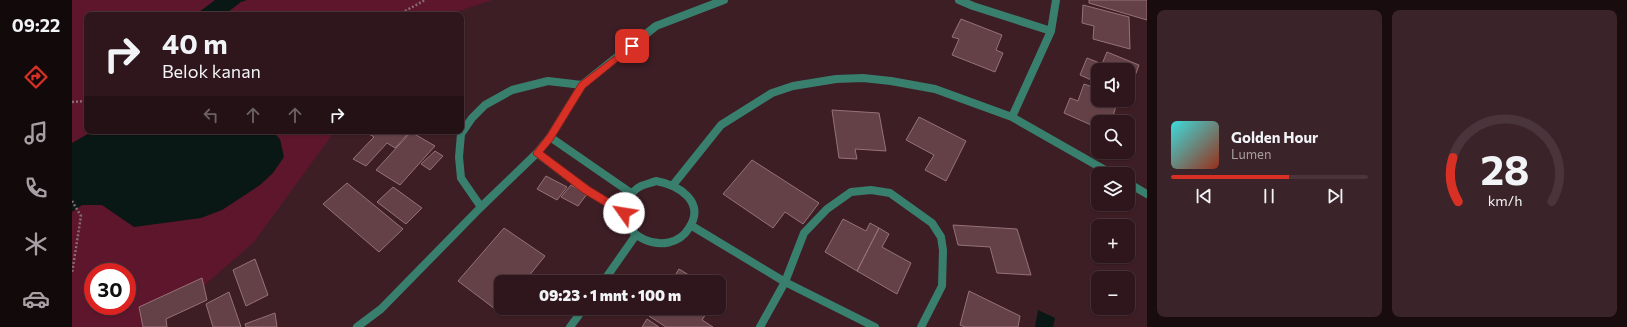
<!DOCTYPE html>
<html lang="id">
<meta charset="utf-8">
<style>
:root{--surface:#2e161c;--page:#3a2329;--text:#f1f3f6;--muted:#a79fa3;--line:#49353b;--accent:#d93025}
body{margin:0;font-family:Commissioner,sans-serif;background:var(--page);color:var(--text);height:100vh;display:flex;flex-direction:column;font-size:15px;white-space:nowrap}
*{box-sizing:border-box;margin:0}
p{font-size:13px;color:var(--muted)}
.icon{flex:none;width:22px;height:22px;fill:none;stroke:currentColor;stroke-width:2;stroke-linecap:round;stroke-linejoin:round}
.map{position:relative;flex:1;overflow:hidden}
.drawer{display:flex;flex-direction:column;gap:10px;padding:10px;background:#190c0f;width:480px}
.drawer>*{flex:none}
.hud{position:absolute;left:12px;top:12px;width:380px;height:122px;border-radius:8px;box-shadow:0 1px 3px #0004,0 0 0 1px var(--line);background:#2e161c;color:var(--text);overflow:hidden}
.tools{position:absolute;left:1019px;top:63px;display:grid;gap:8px}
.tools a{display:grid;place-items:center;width:44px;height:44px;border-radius:8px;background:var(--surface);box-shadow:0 1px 3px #0004,0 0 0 1px var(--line);font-size:20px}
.speed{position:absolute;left:12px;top:263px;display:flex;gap:8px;font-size:20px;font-weight:700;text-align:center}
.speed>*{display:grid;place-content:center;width:52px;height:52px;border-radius:50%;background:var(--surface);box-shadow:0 1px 3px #0004,0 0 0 1px var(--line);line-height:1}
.speed .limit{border:6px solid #d22;background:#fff;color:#111}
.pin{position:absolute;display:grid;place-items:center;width:34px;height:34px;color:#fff;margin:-17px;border-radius:8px;box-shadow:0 2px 6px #0006}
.me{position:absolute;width:44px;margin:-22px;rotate:302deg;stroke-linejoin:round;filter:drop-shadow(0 0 3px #0008)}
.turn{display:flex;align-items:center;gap:14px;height:84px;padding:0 12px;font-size:18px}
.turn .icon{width:52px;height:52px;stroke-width:2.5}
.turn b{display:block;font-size:28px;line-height:34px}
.lanes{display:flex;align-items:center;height:38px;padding:0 12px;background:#0003;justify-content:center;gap:20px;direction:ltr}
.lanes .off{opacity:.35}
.drawer .tile{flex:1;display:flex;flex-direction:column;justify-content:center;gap:6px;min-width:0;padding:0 14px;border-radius:8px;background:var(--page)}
.drawer .dial{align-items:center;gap:0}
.dial svg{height:104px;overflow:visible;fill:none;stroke:var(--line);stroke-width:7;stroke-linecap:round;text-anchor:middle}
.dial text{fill:var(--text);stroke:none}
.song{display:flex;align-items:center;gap:12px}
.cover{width:48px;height:48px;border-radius:6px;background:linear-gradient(135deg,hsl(180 70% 55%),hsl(10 70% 35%))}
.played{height:4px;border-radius:2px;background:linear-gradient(90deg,var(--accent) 60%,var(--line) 60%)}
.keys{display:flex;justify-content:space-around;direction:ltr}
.drawer .tiles{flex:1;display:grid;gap:10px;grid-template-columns:repeat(2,1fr)}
.trip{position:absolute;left:422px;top:275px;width:232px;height:40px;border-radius:8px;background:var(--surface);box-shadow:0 1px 3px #0004,0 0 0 1px var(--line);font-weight:800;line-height:40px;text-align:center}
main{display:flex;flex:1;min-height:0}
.dock{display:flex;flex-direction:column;width:72px;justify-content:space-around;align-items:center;background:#12090b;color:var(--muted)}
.dock .icon{width:28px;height:28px}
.dock .active{color:var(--accent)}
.dock b{font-size:18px;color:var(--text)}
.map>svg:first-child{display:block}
.green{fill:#5e162d;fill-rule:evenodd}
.water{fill:#091814}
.building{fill:#634147;stroke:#977178}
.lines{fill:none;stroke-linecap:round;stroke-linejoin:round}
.path{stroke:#866c71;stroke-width:2.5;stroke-dasharray:2 2;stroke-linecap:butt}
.street{stroke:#397f6e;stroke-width:8}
.route{fill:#d93025;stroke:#8d1f18}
</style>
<main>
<nav class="dock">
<b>09:22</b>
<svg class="icon active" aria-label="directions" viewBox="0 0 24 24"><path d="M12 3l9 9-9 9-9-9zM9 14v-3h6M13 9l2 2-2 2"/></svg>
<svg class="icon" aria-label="music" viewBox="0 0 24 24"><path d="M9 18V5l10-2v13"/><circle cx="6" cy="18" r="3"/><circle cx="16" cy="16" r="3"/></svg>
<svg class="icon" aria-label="phone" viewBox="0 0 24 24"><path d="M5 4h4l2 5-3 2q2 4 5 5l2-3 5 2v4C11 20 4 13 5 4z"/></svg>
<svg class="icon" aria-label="climate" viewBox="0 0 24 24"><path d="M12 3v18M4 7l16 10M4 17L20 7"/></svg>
<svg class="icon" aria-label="car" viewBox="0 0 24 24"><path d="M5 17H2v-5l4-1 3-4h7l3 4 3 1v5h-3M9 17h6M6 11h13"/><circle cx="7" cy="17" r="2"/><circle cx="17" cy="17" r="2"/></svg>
</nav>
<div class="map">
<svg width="1075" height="327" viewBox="0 0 1075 327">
<rect width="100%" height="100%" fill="#3d1e25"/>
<path class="green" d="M0 0H420L375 15H15V131H263L181 243 84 327H0ZM21 272H55V306H21Z"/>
<path class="water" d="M143 0H175L169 2 152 15H123Z
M21 131H200L208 139 212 157 201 173 188 185 150 210 129 218 62 227 30 205H10L0 212V143Z
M966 310 983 318 981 327H963Z"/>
<path class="building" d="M1017 0H1075V20L1017 3Z
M1011 5 1057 17 1058 49 1021 39 1022 26 1010 23Z
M889 19 930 35 924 50 931 53 923 72 880 55 887 39 880 37Z
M1035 52 1067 65 1056 95V70H1026V83L1008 75 1015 58 1030 64Z
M1012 84 1026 89V100H1046L1039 122H1026V128L992 113 998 98 1006 101Z
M760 110 807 113 814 151 783 149 785 159 767 158Z
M847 117 894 141 874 181 853 170 862 155 834 140Z
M292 131H328L335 135 323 148 315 143 294 166 281 159 302 137Z
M339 132 363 146 328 185 304 170Z
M363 151 371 156 358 170 349 164Z
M680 160 747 203 731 224 713 212 701 228 651 194Z
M474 176 495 187 485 200 465 189Z
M275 183 331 229 307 252 251 204Z
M499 185 515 194 506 206 489 197Z
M321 187 350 208 334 224 305 202Z
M771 219 794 231 798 223 807 228 785 271 753 252Z
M881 225 945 229 959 275 925 273 918 247 886 245Z
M432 228 473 256 452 282H429L430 308 427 312 386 281Z
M807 228 817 234 810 247 839 263 825 294 785 271Z
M183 259 196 295 174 306 161 270Z
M607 269 628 282H599Z
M130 278 135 300 94 319 95 327H71L67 307Z
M897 291 948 316 946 327H893L888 325Z
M157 292 169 327H141L134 304Z
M582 308H638L630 320 641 327H594L577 316Z
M203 313 205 327H174L173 324Z
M575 319 587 327H570Z"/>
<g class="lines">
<path class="path" d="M326 15 353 0
M0 102 15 101
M0 201 9 216 0 273"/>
<path class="street" d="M887 0 901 6 979 31
M940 117 979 31 984 0
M478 137 559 193
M465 153 514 190 552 213
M584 181C607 185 634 202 617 228 597 261 539 235 555 201 558 195 563 189 569 186 574 184 579 183 584 181Z
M1056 183 1075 194
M601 185 649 125 700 93 721 86 764 79 791 78 819 81 863 89 940 117 1040 174
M409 207 389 178 387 157 389 134 400 118 413 105 440 90 476 81 510 85
M620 226 713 282 803 327
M531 282 564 235
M285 327 309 309 409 207 465 153 478 137 510 85 584 26 652 0
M498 327 512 308
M688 327 713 282 732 233 755 209 779 192 799 190 818 193 860 223 869 237 871 250 870 286 849 327"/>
</g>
<path class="route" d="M560 43 564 46 562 48 513 88 481 140 471 152 518 187 556 210 557 213 556 216 552 217 511 193 462 155 461 153 475 135 507 83Z"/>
</svg>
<div class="tools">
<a><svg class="icon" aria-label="sound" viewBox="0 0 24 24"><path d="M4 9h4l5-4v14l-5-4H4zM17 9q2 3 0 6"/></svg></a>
<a><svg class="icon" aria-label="search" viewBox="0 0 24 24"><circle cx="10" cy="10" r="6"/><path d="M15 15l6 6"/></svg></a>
<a><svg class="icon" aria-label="layers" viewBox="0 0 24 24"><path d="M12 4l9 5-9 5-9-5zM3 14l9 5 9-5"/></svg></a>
<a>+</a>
<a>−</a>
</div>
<div class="speed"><div class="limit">30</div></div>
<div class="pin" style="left:560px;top:46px;background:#d93025"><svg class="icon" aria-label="arrive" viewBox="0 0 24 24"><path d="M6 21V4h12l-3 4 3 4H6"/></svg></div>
<svg class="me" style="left:552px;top:213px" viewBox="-20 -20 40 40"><circle r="19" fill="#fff"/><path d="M0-13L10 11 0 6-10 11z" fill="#d93025"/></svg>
<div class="trip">09:23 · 1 mnt · 100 m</div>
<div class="hud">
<div class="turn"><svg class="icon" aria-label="right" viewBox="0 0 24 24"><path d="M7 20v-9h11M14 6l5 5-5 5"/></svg><div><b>40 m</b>Belok kanan</div></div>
<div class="lanes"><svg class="icon off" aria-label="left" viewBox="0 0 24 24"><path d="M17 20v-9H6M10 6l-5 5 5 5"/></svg><svg class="icon off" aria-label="ahead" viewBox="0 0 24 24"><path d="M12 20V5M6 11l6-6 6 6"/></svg><svg class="icon off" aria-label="ahead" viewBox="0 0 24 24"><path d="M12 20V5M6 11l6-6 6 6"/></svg><svg class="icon" aria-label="right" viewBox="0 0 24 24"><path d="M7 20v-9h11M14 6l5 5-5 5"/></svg></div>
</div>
</div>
<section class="drawer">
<div class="tiles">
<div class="tile">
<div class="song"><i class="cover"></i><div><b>Golden Hour</b><p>Lumen</p></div></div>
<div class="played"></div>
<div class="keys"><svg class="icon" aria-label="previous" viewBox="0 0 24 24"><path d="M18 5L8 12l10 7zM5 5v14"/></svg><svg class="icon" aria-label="pause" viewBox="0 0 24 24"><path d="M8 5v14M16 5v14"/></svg><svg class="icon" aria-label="next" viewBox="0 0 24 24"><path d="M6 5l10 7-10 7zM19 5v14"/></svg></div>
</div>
<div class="tile dial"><svg viewBox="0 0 100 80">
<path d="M14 69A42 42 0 1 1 86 69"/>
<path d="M14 69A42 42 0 0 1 10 35" stroke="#d93025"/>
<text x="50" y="56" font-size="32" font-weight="700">28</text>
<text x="50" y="72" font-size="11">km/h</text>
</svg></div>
</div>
</section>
</main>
